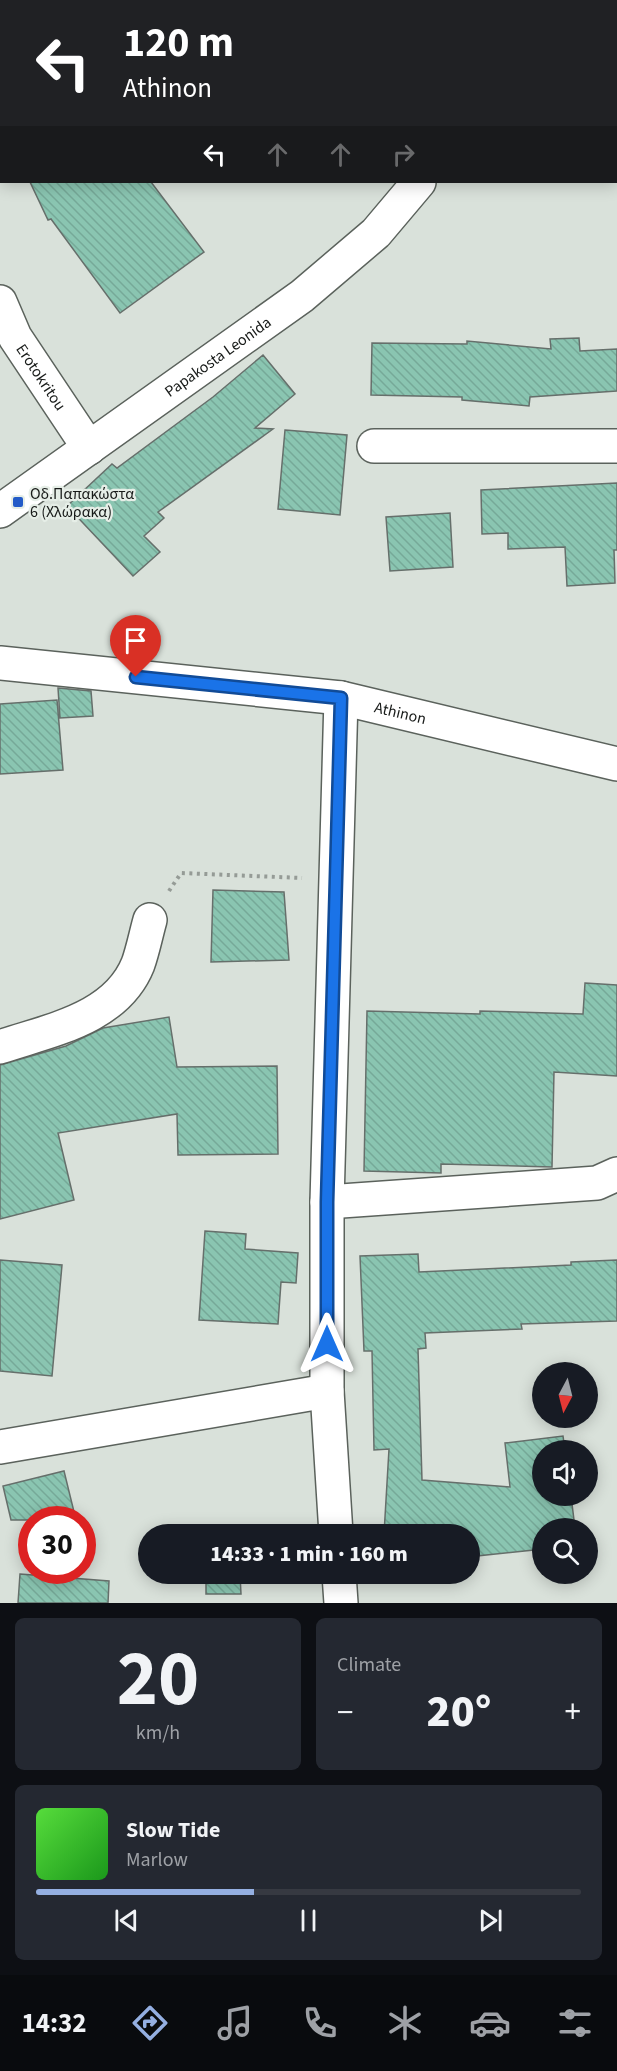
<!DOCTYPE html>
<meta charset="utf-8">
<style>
:root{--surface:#171b24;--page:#242831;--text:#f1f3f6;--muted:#9ea1a6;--line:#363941;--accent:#94afe1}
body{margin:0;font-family:"Source Sans 3",sans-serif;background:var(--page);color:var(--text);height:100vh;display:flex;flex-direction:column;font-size:22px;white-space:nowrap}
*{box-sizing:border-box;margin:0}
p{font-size:20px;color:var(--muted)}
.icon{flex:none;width:33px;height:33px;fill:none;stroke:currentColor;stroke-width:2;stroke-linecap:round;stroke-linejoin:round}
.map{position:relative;height:1603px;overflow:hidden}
.side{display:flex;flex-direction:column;gap:15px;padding:15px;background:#0d0f14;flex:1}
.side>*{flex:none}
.top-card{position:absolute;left:0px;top:0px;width:618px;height:183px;box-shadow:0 3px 15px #0003;background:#202124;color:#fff;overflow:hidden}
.needle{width:39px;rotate:187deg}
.controls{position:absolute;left:532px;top:1362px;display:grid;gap:12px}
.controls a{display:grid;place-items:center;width:66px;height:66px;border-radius:50%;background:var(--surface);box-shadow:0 3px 15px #0003;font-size:30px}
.speed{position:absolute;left:18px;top:1506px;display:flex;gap:12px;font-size:30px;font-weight:700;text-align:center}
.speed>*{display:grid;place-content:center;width:78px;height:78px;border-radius:50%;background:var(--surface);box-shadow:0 3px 15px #0003;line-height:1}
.speed .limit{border:9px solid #d22;background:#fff;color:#111}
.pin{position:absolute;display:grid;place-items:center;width:51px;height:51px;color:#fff;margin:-62px -26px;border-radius:50% 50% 50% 0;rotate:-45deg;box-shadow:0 0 6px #0007}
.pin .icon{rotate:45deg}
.me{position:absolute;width:66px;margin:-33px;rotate:0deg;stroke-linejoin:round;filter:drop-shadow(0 0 4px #0008)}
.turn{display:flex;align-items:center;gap:21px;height:126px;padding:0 24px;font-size:27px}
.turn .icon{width:78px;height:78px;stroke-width:2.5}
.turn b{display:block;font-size:42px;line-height:51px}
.lanes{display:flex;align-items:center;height:57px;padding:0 24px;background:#0003;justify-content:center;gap:30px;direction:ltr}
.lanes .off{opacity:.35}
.big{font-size:45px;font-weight:800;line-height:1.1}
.side .widget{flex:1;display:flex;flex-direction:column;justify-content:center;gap:9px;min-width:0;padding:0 21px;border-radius:9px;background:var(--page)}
.side .dial{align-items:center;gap:0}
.dial b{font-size:78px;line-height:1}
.song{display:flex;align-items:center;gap:18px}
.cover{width:72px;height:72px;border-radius:9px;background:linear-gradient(135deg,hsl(110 70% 55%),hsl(120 70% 35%))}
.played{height:6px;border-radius:3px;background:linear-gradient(90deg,var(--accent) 40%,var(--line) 40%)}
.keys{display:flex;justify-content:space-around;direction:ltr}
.heat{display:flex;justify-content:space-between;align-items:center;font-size:33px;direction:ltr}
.side .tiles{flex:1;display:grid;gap:15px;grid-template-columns:1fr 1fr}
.widget:last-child{grid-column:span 2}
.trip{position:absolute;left:138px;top:1524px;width:342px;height:60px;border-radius:30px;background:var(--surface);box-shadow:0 3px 15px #0003;font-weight:800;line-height:60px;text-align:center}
.tab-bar{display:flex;height:96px;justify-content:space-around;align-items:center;background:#090b0e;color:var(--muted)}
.tab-bar .icon{width:42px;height:42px}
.tab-bar .active{color:var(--accent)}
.tab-bar b{font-size:27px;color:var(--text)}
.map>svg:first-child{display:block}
.building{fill:url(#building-back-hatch);stroke:#666f6b;stroke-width:1.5}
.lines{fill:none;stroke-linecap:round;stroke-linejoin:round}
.street-casing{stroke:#5b625c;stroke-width:36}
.secondary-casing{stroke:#5b625c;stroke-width:36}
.path{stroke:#959b96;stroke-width:4;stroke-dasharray:3 4.5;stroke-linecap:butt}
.street{stroke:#fff;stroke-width:33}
.secondary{stroke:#fff;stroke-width:33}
.route-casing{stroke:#114b97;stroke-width:15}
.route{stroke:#1a73e8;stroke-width:10}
.poi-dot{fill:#235bc8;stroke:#e6eee7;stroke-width:2}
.labels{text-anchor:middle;stroke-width:4.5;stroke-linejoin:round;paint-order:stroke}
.street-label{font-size:16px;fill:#181b19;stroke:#e6eee7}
.poi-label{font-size:16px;fill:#181b19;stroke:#e6eee7;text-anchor:start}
</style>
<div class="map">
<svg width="617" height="1603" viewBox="0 0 617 1603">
<defs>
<pattern id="building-back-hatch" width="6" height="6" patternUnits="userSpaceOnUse" patternTransform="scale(1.5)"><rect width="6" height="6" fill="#8ac5b1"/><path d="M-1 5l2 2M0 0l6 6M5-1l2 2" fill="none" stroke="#76a998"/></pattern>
</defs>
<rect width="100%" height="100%" fill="#d9e1da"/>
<path class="building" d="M30 182H151L204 252 120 313 51 219 48 220Z
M579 338 580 351 617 349V391L530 397 529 406 462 400V397L371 395 372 343 467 344V341L551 349 550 339Z
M263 355 295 394 255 428 273 429 158 512 164 518 144 536 160 552 133 576 67 506 112 464 117 468 213 397Z
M285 430 347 435 340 515 278 509Z
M617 483V550H614L615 583 567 586 565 547 508 549V533L482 534 481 490Z
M450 513 453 567 390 571 386 517Z
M58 688 91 691 93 716 60 718Z
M57 700 63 770 0 774V704Z
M213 890 284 892 289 960 211 962Z
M585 983 617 985V1076L554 1072 552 1167 441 1164V1173L364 1171 367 1011 480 1014V1011L583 1014Z
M169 1017 177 1067 277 1066 278 1154 178 1155 177 1114 58 1133 74 1200 0 1219V1065L66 1046 103 1028Z
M205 1231 246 1234 245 1249 298 1253 296 1283 281 1282 278 1324 199 1320Z
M418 1254 419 1272 571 1265V1262L617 1260V1321L521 1324 522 1329 425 1333 426 1348 418 1349 422 1480 510 1487 505 1443 563 1436 565 1450H543V1496H571L575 1528H543V1549L477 1556 476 1564 470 1563V1534H384L389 1449 374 1450 372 1351H364L360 1256Z
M0 1260 62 1265 52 1376 0 1371Z
M64 1471 76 1520H11L3 1486Z
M206 1527H290L291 1534H206Z
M20 1574 109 1581 108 1603H18Z
M206 1574H291H240L241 1594H206Z"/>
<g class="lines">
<g class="street-casing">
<g id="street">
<path id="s1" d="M0 302 15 337 89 448"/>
<path d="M374 446H617"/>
<path id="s2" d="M0 663 341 698 617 764"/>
<path d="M0 1047C50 1030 116 1019 138 964 143 950 146 934 150 920"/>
<path d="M327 1202 597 1183 617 1174"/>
<path d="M0 1447 327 1391"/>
<path d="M336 1534 327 1391V1202L341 698"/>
<path d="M339 1574 341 1603"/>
</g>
</g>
<g class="secondary-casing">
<g id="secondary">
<path d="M518 2 519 0"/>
<path id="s3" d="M0 511 302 296 376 233 419 182"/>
</g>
</g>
<path class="path" d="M169 891 181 873 302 878"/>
<use href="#street" class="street"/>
<use href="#secondary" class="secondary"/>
</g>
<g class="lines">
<g class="route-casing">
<path id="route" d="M136 677 341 698 327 1202V1344"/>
</g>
<use href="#route" class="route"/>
</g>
<rect class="poi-dot" x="12" y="496" width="12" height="12" rx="3"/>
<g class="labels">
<g class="street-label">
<text dy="6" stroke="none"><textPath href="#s3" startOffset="267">Papakosta Leonida</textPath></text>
<text dy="6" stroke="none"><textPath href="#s1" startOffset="86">Erotokritou</textPath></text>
<text dy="6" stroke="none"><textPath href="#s2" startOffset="404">Athinon</textPath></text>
</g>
<g class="poi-label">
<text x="30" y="499">Οδ.Παπακώστα<tspan x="30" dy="18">6 (Χλώρακα)</tspan></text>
</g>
</g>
</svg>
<div class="controls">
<a><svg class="needle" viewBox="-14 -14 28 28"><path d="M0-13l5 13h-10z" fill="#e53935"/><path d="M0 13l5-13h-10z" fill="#9ea1a6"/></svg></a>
<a><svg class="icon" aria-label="sound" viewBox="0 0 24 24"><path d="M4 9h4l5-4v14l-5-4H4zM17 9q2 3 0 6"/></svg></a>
<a><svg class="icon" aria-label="search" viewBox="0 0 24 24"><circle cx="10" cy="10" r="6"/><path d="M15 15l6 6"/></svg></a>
</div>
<div class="speed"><div class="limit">30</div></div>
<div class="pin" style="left:136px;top:677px;background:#d93025"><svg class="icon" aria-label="arrive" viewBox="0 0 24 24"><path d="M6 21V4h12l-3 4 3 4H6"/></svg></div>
<svg class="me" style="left:327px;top:1344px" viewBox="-20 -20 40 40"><path d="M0-17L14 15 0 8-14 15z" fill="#1a73e8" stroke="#fff" stroke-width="4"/></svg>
<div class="trip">14:33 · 1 min · 160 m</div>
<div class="top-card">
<div class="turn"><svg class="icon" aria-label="left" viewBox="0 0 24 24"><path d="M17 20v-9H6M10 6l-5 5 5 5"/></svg><div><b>120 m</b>Athinon</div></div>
<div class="lanes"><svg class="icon" aria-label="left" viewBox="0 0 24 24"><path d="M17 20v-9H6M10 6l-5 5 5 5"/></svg><svg class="icon off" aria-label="ahead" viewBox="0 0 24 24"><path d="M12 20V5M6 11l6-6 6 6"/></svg><svg class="icon off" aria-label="ahead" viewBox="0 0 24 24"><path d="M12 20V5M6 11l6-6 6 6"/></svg><svg class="icon off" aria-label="right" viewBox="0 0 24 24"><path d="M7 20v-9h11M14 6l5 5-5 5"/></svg></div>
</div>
</div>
<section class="side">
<div class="tiles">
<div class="widget dial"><b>20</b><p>km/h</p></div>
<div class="widget"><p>Climate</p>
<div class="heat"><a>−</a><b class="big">20°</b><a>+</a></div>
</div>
<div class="widget">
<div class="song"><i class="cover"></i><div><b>Slow Tide</b><p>Marlow</p></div></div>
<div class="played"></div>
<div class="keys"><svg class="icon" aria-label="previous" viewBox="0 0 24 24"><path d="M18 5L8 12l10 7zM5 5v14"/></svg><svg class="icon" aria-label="pause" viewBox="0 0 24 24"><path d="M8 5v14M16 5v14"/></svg><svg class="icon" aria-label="next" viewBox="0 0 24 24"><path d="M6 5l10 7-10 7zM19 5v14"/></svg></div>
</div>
</div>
</section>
<nav class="tab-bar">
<b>14:32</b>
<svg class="icon active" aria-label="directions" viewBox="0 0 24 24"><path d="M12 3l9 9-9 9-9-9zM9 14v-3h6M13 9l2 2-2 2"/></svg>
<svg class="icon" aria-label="music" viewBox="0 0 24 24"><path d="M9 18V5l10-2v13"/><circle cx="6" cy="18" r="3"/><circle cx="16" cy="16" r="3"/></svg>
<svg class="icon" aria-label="phone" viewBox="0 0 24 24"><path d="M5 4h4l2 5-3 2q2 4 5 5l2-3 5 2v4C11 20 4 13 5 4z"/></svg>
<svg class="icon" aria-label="climate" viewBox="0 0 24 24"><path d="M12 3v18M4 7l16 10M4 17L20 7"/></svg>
<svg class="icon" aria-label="car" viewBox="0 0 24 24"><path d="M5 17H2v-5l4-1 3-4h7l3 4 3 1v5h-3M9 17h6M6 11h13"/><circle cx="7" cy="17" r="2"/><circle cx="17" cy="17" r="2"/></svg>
<svg class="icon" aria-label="filters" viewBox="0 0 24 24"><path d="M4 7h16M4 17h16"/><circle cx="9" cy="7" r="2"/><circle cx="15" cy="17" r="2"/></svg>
</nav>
